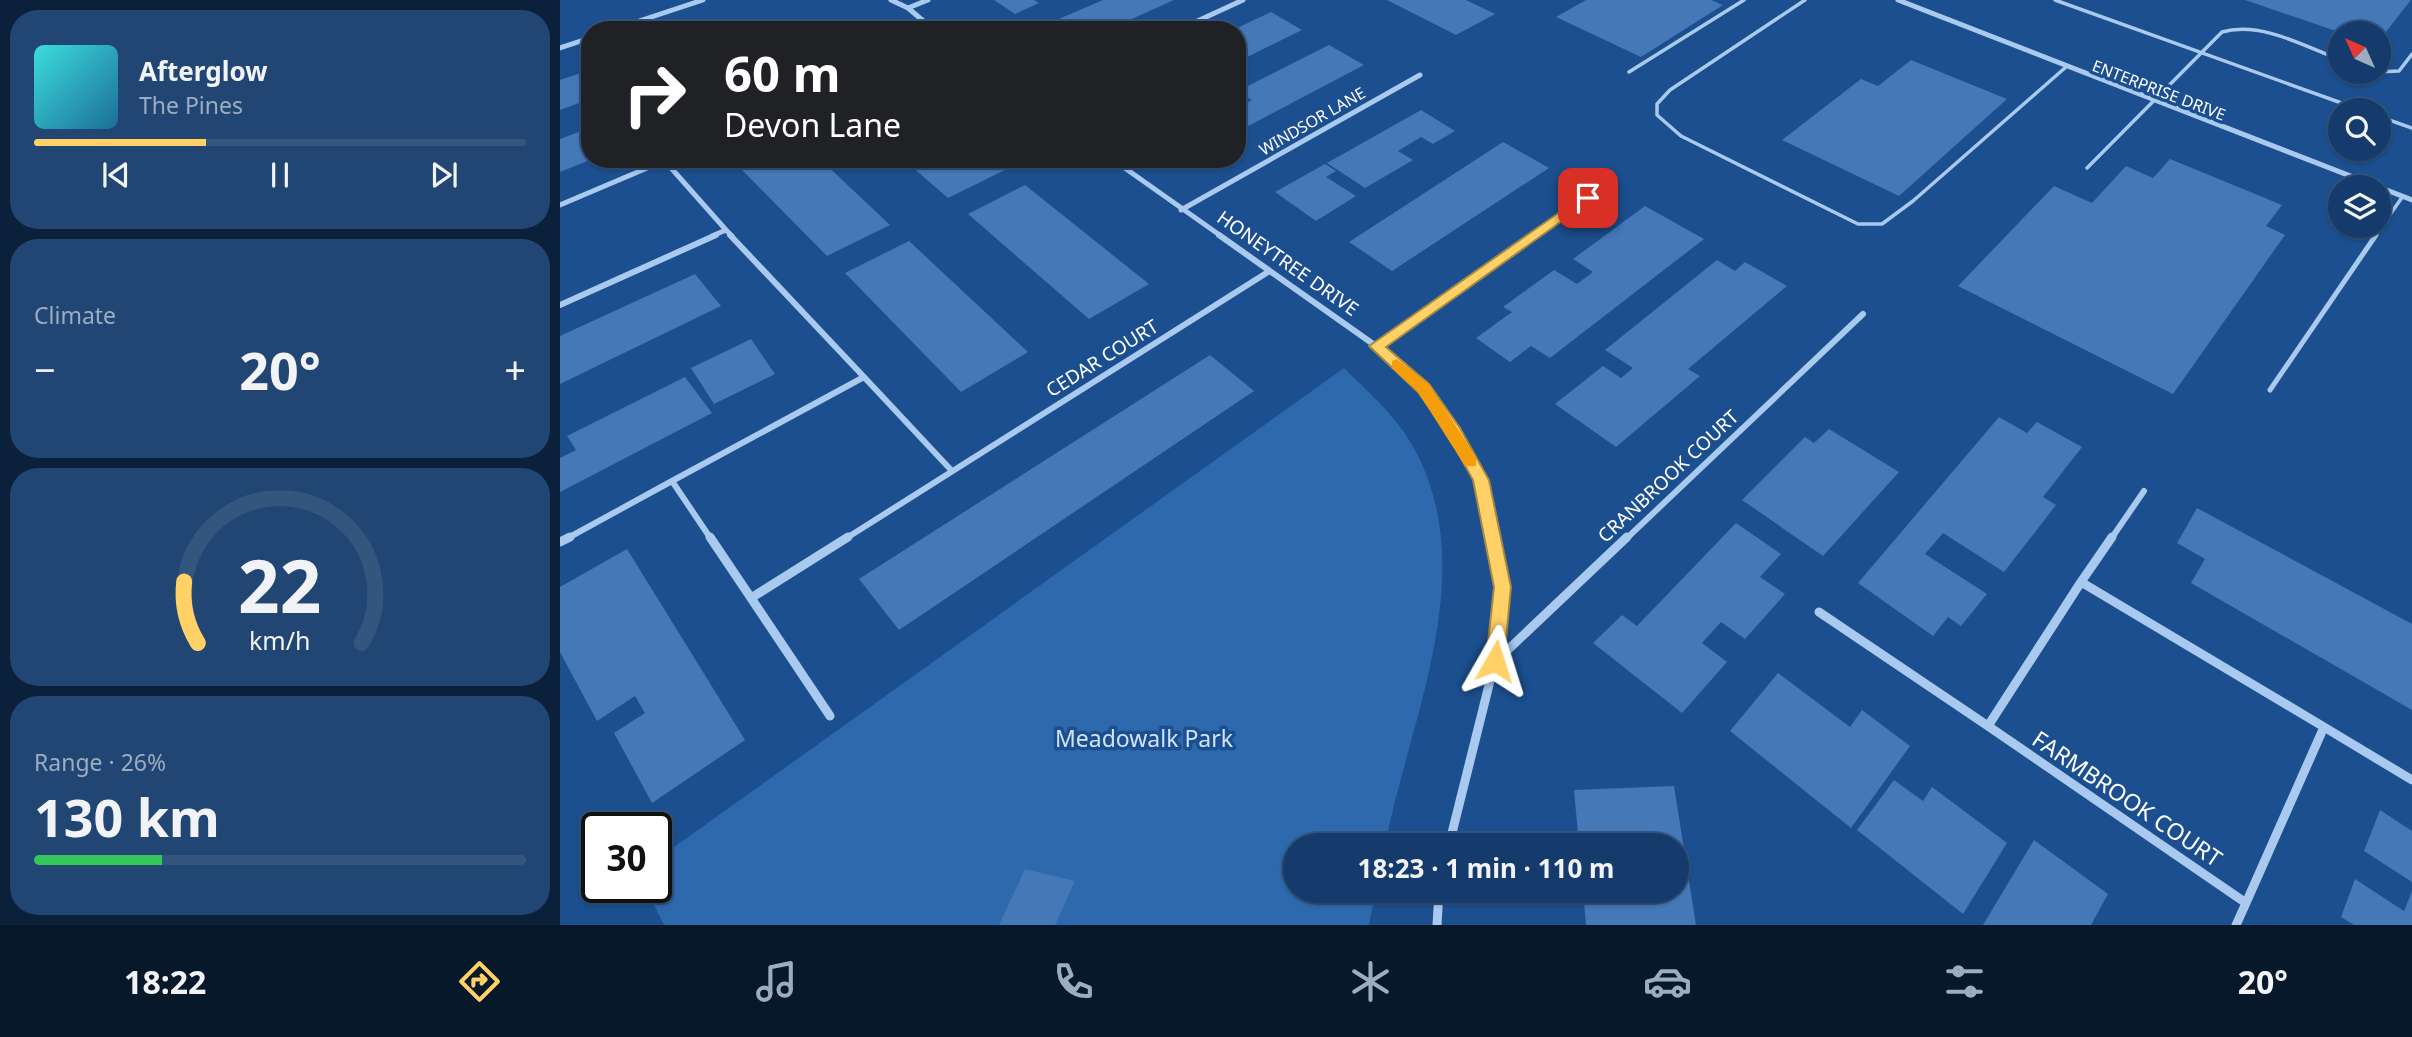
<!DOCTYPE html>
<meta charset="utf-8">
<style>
:root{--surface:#143b6b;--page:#214673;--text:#f1f3f6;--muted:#9dadc1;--line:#33557e;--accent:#ffd166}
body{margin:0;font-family:"Noto Sans",sans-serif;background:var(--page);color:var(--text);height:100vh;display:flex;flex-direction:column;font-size:26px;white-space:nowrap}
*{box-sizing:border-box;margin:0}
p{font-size:23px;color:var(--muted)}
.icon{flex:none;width:38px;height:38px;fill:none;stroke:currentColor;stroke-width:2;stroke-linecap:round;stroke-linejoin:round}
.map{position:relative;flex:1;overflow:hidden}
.side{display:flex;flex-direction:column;gap:10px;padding:10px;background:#0b203b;width:560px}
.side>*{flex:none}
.top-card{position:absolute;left:21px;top:21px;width:665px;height:147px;border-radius:28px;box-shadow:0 2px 5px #0004,0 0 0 2px var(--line);background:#202124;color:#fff;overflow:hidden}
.needle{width:46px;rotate:315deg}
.tools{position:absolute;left:1768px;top:21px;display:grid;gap:14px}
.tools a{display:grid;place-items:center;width:63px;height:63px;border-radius:50%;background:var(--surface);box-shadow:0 2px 5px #0004,0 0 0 2px var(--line);font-size:35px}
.speed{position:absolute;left:21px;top:812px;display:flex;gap:14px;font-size:35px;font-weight:700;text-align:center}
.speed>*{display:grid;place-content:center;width:91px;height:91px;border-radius:50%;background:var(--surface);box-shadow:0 2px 5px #0004,0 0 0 2px var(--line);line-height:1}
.speed .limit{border:4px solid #111;border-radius:10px;background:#fff;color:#111}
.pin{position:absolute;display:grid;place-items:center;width:60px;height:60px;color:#fff;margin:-30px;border-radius:14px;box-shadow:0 4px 10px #0006}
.me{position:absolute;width:77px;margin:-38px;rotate:6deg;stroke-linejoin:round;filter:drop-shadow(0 0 5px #0008)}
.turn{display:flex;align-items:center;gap:24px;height:147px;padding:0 28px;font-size:32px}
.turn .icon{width:91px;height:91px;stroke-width:2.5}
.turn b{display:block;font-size:49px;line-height:60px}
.big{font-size:52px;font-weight:700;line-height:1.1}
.side .card{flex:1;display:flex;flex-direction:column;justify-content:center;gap:10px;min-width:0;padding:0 24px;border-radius:28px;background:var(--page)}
.side .dial{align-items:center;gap:0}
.dial svg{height:182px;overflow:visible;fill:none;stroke:var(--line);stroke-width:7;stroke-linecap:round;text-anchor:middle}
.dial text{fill:var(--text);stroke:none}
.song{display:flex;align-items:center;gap:21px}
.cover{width:84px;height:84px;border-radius:10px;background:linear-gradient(135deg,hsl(180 70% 55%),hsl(200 70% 35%))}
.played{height:7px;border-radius:4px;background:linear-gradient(90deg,var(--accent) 35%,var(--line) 35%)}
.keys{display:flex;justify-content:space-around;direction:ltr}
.heat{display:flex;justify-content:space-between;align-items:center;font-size:38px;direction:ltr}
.charge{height:10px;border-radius:5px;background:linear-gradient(90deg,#34c759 26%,var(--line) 0)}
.trip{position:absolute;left:723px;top:833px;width:406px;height:70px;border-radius:35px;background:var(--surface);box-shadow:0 2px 5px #0004,0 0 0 2px var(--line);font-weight:700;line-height:70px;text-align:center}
.dock{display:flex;height:112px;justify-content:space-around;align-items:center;background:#08182b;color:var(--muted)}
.dock .icon{width:49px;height:49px}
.dock .selected{color:var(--accent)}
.dock b{font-size:32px;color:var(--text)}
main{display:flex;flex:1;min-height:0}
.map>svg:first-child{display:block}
.green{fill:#2e69ad}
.building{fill:#4478b7}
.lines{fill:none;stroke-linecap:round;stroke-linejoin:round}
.lane-far1{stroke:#a9c9ee;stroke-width:3.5}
.lane{stroke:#a9c9ee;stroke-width:5}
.street-far2{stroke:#a9c9ee;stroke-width:5}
.street-far1{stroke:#a9c9ee;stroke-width:6}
.street{stroke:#a9c9ee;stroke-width:9}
.route{fill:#ffd166;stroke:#a68842;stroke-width:2}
.slow{fill:#f59e0b}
.labels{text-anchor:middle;stroke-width:7;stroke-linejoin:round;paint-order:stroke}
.far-street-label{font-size:16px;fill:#fff;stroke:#1b4f8f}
.street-label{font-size:19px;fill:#fff;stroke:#1b4f8f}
.near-park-label{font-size:23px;fill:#cfe3fa;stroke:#1b4f8f}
.near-street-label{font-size:23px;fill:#fff;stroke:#1b4f8f}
</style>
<main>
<section class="side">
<div class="card">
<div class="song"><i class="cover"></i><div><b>Afterglow</b><p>The Pines</p></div></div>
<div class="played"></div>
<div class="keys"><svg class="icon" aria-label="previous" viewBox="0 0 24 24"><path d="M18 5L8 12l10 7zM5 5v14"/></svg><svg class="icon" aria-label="pause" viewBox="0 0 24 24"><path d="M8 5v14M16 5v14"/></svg><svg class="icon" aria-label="next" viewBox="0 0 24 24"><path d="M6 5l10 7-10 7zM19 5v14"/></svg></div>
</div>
<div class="card"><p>Climate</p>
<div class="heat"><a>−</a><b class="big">20°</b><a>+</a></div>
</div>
<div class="card dial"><svg viewBox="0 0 100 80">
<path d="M14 69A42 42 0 1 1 86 69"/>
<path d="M14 69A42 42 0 0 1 8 42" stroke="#ffd166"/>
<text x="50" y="56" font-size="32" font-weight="700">22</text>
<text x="50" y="72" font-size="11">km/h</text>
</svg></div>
<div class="card"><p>Range · 26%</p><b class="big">130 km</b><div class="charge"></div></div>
</section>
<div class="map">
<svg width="1852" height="925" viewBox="0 0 1852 925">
<rect width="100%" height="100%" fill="#1b4f8f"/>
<path class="green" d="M784 368C807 391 834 414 851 443 924 567 850 718 825 845H735V891H816L809 925H104L85 887H96V860Z"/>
<path class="building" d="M434 0H474L479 3 455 14Z
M543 0H614L547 30H473Z
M827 0H906L935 14 896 35Z
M1026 0H1151L1163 5 1081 57 996 17Z
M1685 0H1851L1818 42V33H1782Z
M711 12 742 30 677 62V28Z
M769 45 804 65 677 132V108L692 100 678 91Z
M1351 60 1447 99 1339 196 1222 140 1301 79 1318 86Z
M30 70V99L0 110V80Z
M861 110 895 131 873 144 861 137 838 151 853 160 805 188 767 163Z
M24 130 30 138V160L0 172V139Z
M943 142 989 168 832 271 789 242Z
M180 159H260L330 225 267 256 174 162Z
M343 159H432L445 170 388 198Z
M1610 159 1722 205 1706 226 1725 235 1613 394 1398 286 1494 186 1532 203 1566 166 1593 178Z
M765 164 776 171 766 177 796 196 756 221 715 192Z
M465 185 589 284 529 319 408 214Z
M1085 206 1144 239 990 358 971 346 950 362 916 338 952 312 943 307 994 270 1017 284 1033 272 1013 259Z
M349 241 468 352 401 392 285 273Z
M1157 260 1175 271 1185 262 1227 286 1128 369 1140 376 1056 447 995 404 1043 366 1061 378 1073 368 1045 350Z
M135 274 161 306 0 384V336Z
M191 339 215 374 154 404 131 368Z
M650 355 694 391 339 630 299 579Z
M125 377 152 413 0 492V458L16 450 7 436Z
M1439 417 1467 433 1477 422 1522 447 1483 497 1496 505 1444 572 1383 533 1365 554 1427 594 1401 626 1388 617 1373 636 1298 583Z
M1269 429 1339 472 1263 556 1182 500 1245 437 1254 443Z
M1637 508 1852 624V710L1631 583 1645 559 1617 543Z
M1176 523 1221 554 1200 577 1225 594 1185 639 1161 622 1142 643 1167 662 1122 713 1033 643 1062 615 1077 626Z
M67 549 185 740 92 803 54 733 85 713 75 696 37 721 0 652V587Z
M1218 673 1290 727 1302 710 1350 746 1291 828 1170 731Z
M1334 780 1363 801 1372 787 1447 843 1403 914 1297 830Z
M1114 786 1136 925H1026L1023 891H1116V845H1019L1014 790Z
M1820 810 1852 831V882L1804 851Z
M1474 840 1548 894 1531 925H1423Z
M465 869 515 881 495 925H439Z
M1795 879 1844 911 1852 891V925H1794L1781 917Z"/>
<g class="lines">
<path class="lane-far1" d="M1245 0 1110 90 1097 104V115L1121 136 1298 224H1322L1353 201 1506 67
M1495 0 1801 110
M1069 72 1184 0
M1816 72 1839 71 1852 54
M1818 116 1852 128
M1527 168 1662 32C1700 21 1745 46 1780 60
M1815 236 1843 196"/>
<path class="lane" d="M1710 390 1816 235"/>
<path class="street-far2" d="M331 0 348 8 374 30
M1338 0 1852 200
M348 8 368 0
M52 30 143 0
M618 30 683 0
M0 48 30 38
M552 159 661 236
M104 160 166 230 152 236
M0 205 106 160
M621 210 860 75
M166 230 172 236
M973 236 1049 183"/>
<path class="street-far1" d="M170 235 304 377
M659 235 816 346 864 388 895 432 921 480 932 539
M0 305 156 235
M816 346 975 235
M6 539 112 481
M151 539 112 481 304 377 392 471
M285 539 708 272
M1066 539 1303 314
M1551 539 1584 491"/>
<path class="street" d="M150 537 191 598 288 537
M0 542 10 537
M1521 582 1552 537
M1521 582 1764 727 1686 903 1428 726Z
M191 598 270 716
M1259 612 1428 726
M936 661 1067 537
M1764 727 1852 780
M889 845 935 661 942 587 932 537
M877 925 879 891
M1676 925 1686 903"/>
</g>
<path class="route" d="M1024 195 1034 198 826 347 869 384 900 428 929 480 951 587 944 661 942 667 935 669 929 667 926 661 934 587 913 480 889 436 858 392 809 346Z"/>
<path class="slow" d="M837 359 869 384 916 457V466H905L858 392 832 368V361Z"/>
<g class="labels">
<g class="far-street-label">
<text transform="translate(1599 90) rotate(21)" y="6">ENTERPRISE DRIVE</text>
<text transform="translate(752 121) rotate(-30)" y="6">WINDSOR LANE</text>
</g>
<g class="street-label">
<text transform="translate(728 263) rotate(35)" y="7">HONEYTREE DRIVE</text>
<text transform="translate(542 358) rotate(-32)" y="7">CEDAR COURT</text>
<text transform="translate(1108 476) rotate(-43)" y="7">CRANBROOK COURT</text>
</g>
<g class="near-park-label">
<text x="584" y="747">Meadowalk Park</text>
</g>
<g class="near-street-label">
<text transform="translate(1567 799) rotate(34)" y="8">FARMBROOK COURT</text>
</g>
</g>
</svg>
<div class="tools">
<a><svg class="needle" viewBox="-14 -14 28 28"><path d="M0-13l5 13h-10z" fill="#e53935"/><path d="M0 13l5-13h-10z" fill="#9dadc1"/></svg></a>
<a><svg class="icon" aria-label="search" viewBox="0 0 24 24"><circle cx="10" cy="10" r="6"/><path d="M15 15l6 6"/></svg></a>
<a><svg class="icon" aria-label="layers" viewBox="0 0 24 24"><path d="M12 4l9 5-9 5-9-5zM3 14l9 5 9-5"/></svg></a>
</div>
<div class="speed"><div class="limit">30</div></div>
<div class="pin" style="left:1028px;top:198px;background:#d93025"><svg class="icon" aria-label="arrive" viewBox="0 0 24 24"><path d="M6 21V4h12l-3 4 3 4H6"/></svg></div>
<svg class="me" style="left:935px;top:661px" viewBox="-20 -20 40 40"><path d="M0-17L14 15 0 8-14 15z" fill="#ffd166" stroke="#fff" stroke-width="4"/></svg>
<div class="trip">18:23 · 1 min · 110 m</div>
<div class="top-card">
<div class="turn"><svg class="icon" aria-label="right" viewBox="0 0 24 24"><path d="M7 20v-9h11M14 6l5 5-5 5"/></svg><div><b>60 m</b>Devon Lane</div></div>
</div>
</div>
</main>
<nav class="dock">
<b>18:22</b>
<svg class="icon selected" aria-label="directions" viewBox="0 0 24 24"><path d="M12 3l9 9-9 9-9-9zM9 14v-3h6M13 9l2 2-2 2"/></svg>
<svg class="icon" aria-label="music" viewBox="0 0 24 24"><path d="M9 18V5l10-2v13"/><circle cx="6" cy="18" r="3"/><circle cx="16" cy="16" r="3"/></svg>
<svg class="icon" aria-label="phone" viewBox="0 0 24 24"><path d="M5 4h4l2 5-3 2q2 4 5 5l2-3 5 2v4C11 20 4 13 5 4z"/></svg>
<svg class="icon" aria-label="climate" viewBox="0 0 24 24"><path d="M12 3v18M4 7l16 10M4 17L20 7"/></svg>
<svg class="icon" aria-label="car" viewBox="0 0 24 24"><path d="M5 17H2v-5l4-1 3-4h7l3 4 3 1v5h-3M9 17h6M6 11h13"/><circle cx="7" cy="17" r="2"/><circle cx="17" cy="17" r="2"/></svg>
<svg class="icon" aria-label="filters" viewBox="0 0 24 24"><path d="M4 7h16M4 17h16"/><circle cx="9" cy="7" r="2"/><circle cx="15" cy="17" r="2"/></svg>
<b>20°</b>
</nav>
